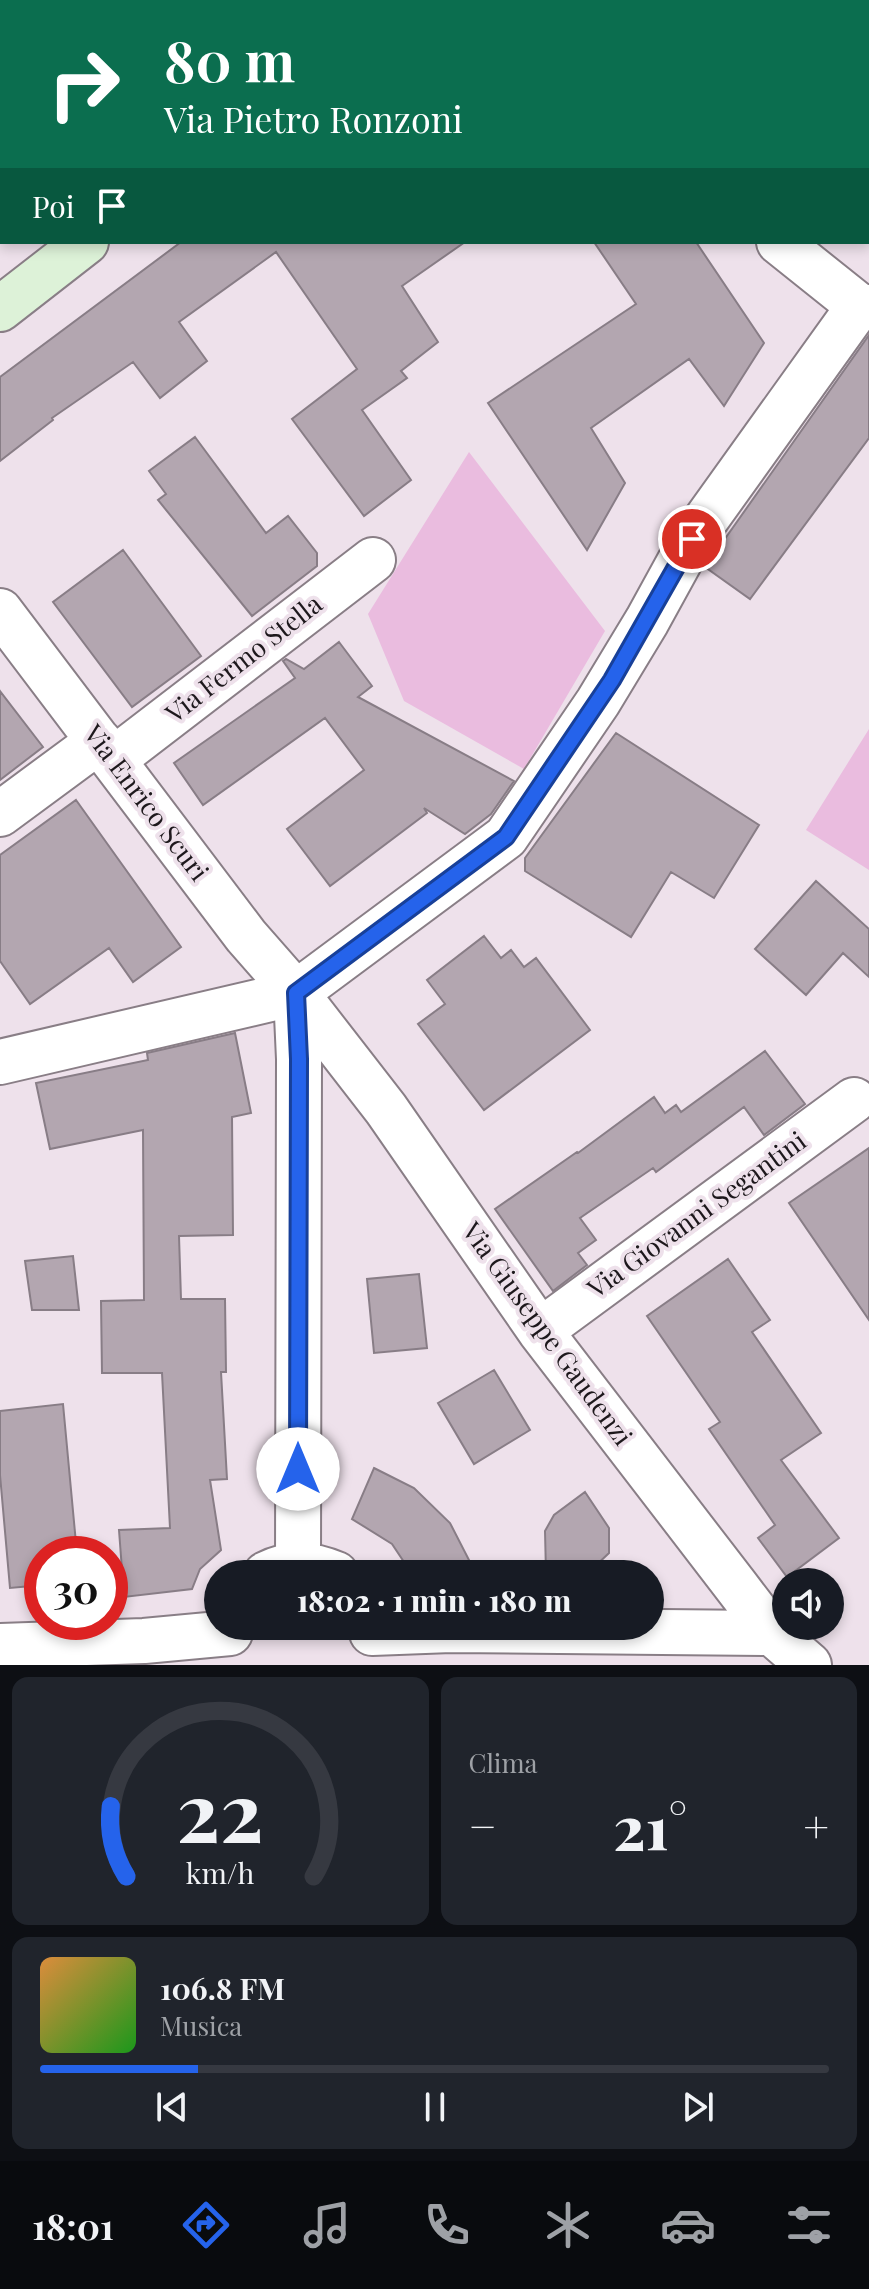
<!DOCTYPE html>
<html lang="it">
<meta charset="utf-8">
<style>
:root{--surface:#171b24;--page:#20242c;--text:#f1f3f6;--muted:#9ea1a6;--line:#363941;--accent:#2563eb}
body{margin:0;font-family:"Playfair Display",serif;background:var(--page);color:var(--text);height:100vh;display:flex;flex-direction:column;font-size:30px;white-space:nowrap}
*{box-sizing:border-box;margin:0}
p{font-size:26px;color:var(--muted)}
.icon{flex:none;width:44px;height:44px;fill:none;stroke:currentColor;stroke-width:2;stroke-linecap:round;stroke-linejoin:round}
.map{position:relative;height:1665px;overflow:hidden}
.side{display:flex;flex-direction:column;gap:12px;padding:12px;background:#0d0f14;flex:1}
.side>*{flex:none}
.banner{position:absolute;left:0px;top:0px;width:870px;height:244px;box-shadow:0 4px 12px #0003;background:#0b6e4f;color:#fff;overflow:hidden}
.fabs{position:absolute;left:772px;top:1568px;display:grid;gap:16px}
.fabs a{display:grid;place-items:center;width:72px;height:72px;border-radius:50%;background:var(--surface);box-shadow:0 4px 12px #0003;font-size:40px}
.speed{position:absolute;left:24px;top:1536px;display:flex;gap:16px;font-size:40px;font-weight:700;text-align:center}
.speed>*{display:grid;place-content:center;width:104px;height:104px;border-radius:50%;background:var(--surface);box-shadow:0 4px 12px #0003;line-height:1}
.speed .limit{border:12px solid #d22;background:#fff;color:#111}
.pin{position:absolute;display:grid;place-items:center;width:68px;height:68px;color:#fff;margin:-34px;border:4px solid #fff;border-radius:50%;box-shadow:0 2px 8px #0007}
.me{position:absolute;width:88px;margin:-44px;rotate:0deg;stroke-linejoin:round;filter:drop-shadow(0 0 6px #0008)}
.turn{display:flex;align-items:center;gap:28px;height:168px;padding:0 32px;font-size:36px}
.turn .icon{width:104px;height:104px;stroke-width:2.5}
.turn b{display:block;font-size:56px;line-height:68px}
.then{display:flex;align-items:center;height:76px;padding:0 32px;background:#0003;gap:16px;font-size:30px}
.big{font-size:60px;font-weight:800;line-height:1.1}
.side .tile{flex:1;display:flex;flex-direction:column;justify-content:center;gap:12px;min-width:0;padding:0 28px;border-radius:16px;background:var(--page)}
.side .dial{align-items:center;gap:0}
.dial svg{height:208px;overflow:visible;fill:none;stroke:var(--line);stroke-width:7;stroke-linecap:round;text-anchor:middle}
.dial text{fill:var(--text);stroke:none}
.song{display:flex;align-items:center;gap:24px}
.cover{width:96px;height:96px;border-radius:12px;background:linear-gradient(135deg,hsl(30 70% 55%),hsl(120 70% 35%))}
.played{height:8px;border-radius:4px;background:linear-gradient(90deg,var(--accent) 20%,var(--line) 20%)}
.keys{display:flex;justify-content:space-around;direction:ltr}
.heat{display:flex;justify-content:space-between;align-items:center;font-size:44px;direction:ltr}
.side .tiles{flex:1;display:grid;gap:12px;grid-template-columns:1fr 1fr}
.tile:last-child{grid-column:span 2}
.trip{position:absolute;left:204px;top:1560px;width:460px;height:80px;border-radius:40px;background:var(--surface);box-shadow:0 4px 12px #0003;font-weight:800;line-height:80px;text-align:center}
.menu{display:flex;height:128px;justify-content:space-around;align-items:center;background:#090b0e;color:var(--muted)}
.menu .icon{width:56px;height:56px}
.menu .active{color:var(--accent)}
.menu b{font-size:36px;color:var(--text)}
.map>svg:first-child{display:block}
.green{fill:#eabcdf}
.building{fill:#b3a6b0;stroke:#887d86;stroke-width:2}
.lines{fill:none;stroke-linecap:round;stroke-linejoin:round}
.street-casing{stroke:#897e86;stroke-width:48}
.secondary-casing{stroke:#897e86;stroke-width:48}
.street{stroke:#fff;stroke-width:44}
.secondary{stroke:#ddf2d8;stroke-width:44}
.route-casing{stroke:#184099;stroke-width:20}
.route{stroke:#2563eb;stroke-width:14}
.labels{text-anchor:middle;stroke-width:8;stroke-linejoin:round;paint-order:stroke}
.street-label{font-size:26px;fill:#1d181c;stroke:#eee1eb}
</style>
<div class="map">
<svg width="869" height="1665" viewBox="0 0 869 1665">
<rect width="100%" height="100%" fill="#eee1eb"/>
<path class="green" d="M469 452 605 631 524 769 404 701 368 614Z
M869 729V870L806 830Z"/>
<path class="building" d="M181 242H465L402 286 438 342 401 371 407 378 362 410 411 480 364 516 292 419 357 369 276 252 179 322 207 361 160 398 133 362 52 418 53 420 0 461V377Z
M594 242H696L764 343 724 406 689 359 591 428 625 483 587 550 488 403 636 304Z
M869 335V438L750 599 705 567Z
M195 437 266 533 288 516 317 553V566L252 616 158 500 166 494 149 471Z
M123 550 201 656 132 707 53 602Z
M339 642 372 686 358 697 514 781 491 814 465 834 424 808 427 813 330 886 287 829 364 770 325 718 203 805 174 763 295 678 283 661 286 659 304 669Z
M0 691 43 747 0 780Z
M616 733 759 825 714 898 671 872 631 937 525 871V858Z
M76 800 181 947 133 982 109 948 30 1004 0 961V855Z
M816 881 869 929V977L843 953 806 995 755 949Z
M484 936 501 958 511 950 524 967 536 958 590 1030 484 1110 418 1024 445 1004 427 980Z
M235 1033 251 1113 232 1117 233 1235 179 1236 181 1299H225L226 1372H221L227 1479 210 1480 221 1550 200 1569 192 1589 124 1597 119 1530 170 1528 162 1373H102L101 1301 144 1300 143 1130 50 1149 36 1083 148 1060 147 1053Z
M765 1051 805 1104 764 1135 744 1107 656 1172 653 1168 580 1218 596 1240 578 1253 587 1265 553 1291 495 1209 577 1152 578 1153 654 1097 665 1113 676 1105 681 1112Z
M869 1148V1320L789 1203Z
M73 1256 79 1310H32L25 1261Z
M728 1259 770 1320 752 1332 821 1433 781 1460 839 1538 787 1577 758 1538 775 1525 709 1429 720 1422 647 1316Z
M419 1274 427 1348 374 1353 367 1279Z
M494 1370 530 1430 474 1464 438 1403Z
M63 1404 77 1554H42V1585L10 1588 0 1475V1411Z
M374 1468 414 1488 450 1523 470 1562 441 1574H412L392 1544 352 1519Z
M585 1492 609 1528V1553L590 1571 546 1574 545 1531 554 1515Z"/>
<g class="lines">
<g class="street-casing">
<path id="street" d="M372 0 374 2
M474 0 477 2
M779 242 859 306 869 307
M0 611 246 936 296 993 386 1109 540 1331 736 1586 772 1633 809 1665
M114 759 373 560
M0 814 99 741
M296 993 299 1059 298 1564
M0 1062 296 993 506 837 598 702 647 621 692 539 859 306
M540 1331 854 1100
M266 1574C290 1562 311 1563 336 1574
M372 1633 451 1630 772 1633
M0 1646 144 1641 230 1633"/>
</g>
<g class="secondary-casing">
<path id="secondary" d="M395 2 397 0
M0 309 86 242"/>
</g>
<use href="#street" class="street"/>
<use href="#secondary" class="secondary"/>
</g>
<g class="lines">
<g class="route-casing">
<path id="route" d="M298 1469 299 1059 296 993 506 837 612 680 692 539"/>
</g>
<use href="#route" class="route"/>
</g>
<g class="labels">
<g class="street-label">
<text transform="translate(244 659) rotate(-38)" y="9">Via Fermo Stella</text>
<text transform="translate(146 803) rotate(53)" y="9">Via Enrico Scuri</text>
<text transform="translate(697 1215) rotate(-36)" y="9">Via Giovanni Segantini</text>
<text transform="translate(547 1334) rotate(54)" y="9">Via Giuseppe Gaudenzi</text>
</g>
</g>
</svg>
<div class="fabs">
<a><svg class="icon" aria-label="sound" viewBox="0 0 24 24"><path d="M4 9h4l5-4v14l-5-4H4zM17 9q2 3 0 6"/></svg></a>
</div>
<div class="speed"><div class="limit">30</div></div>
<div class="pin" style="left:692px;top:539px;background:#d93025"><svg class="icon" aria-label="arrive" viewBox="0 0 24 24"><path d="M6 21V4h12l-3 4 3 4H6"/></svg></div>
<svg class="me" style="left:298px;top:1469px" viewBox="-20 -20 40 40"><circle r="19" fill="#fff"/><path d="M0-13L10 11 0 6-10 11z" fill="#2563eb"/></svg>
<div class="trip">18:02 · 1 min · 180 m</div>
<div class="banner">
<div class="turn"><svg class="icon" aria-label="right" viewBox="0 0 24 24"><path d="M7 20v-9h11M14 6l5 5-5 5"/></svg><div><b>80 m</b>Via Pietro Ronzoni</div></div>
<div class="then">Poi<svg class="icon" aria-label="arrive" viewBox="0 0 24 24"><path d="M6 21V4h12l-3 4 3 4H6"/></svg></div>
</div>
</div>
<section class="side">
<div class="tiles">
<div class="tile dial"><svg viewBox="0 0 100 80">
<path d="M14 69A42 42 0 1 1 86 69"/>
<path d="M14 69A42 42 0 0 1 8 42" stroke="#2563eb"/>
<text x="50" y="56" font-size="32" font-weight="700">22</text>
<text x="50" y="72" font-size="11">km/h</text>
</svg></div>
<div class="tile"><p>Clima</p>
<div class="heat"><a>−</a><b class="big">21°</b><a>+</a></div>
</div>
<div class="tile">
<div class="song"><i class="cover"></i><div><b>106.8 FM</b><p>Musica</p></div></div>
<div class="played"></div>
<div class="keys"><svg class="icon" aria-label="previous" viewBox="0 0 24 24"><path d="M18 5L8 12l10 7zM5 5v14"/></svg><svg class="icon" aria-label="pause" viewBox="0 0 24 24"><path d="M8 5v14M16 5v14"/></svg><svg class="icon" aria-label="next" viewBox="0 0 24 24"><path d="M6 5l10 7-10 7zM19 5v14"/></svg></div>
</div>
</div>
</section>
<nav class="menu">
<b>18:01</b>
<svg class="icon active" aria-label="directions" viewBox="0 0 24 24"><path d="M12 3l9 9-9 9-9-9zM9 14v-3h6M13 9l2 2-2 2"/></svg>
<svg class="icon" aria-label="music" viewBox="0 0 24 24"><path d="M9 18V5l10-2v13"/><circle cx="6" cy="18" r="3"/><circle cx="16" cy="16" r="3"/></svg>
<svg class="icon" aria-label="phone" viewBox="0 0 24 24"><path d="M5 4h4l2 5-3 2q2 4 5 5l2-3 5 2v4C11 20 4 13 5 4z"/></svg>
<svg class="icon" aria-label="climate" viewBox="0 0 24 24"><path d="M12 3v18M4 7l16 10M4 17L20 7"/></svg>
<svg class="icon" aria-label="car" viewBox="0 0 24 24"><path d="M5 17H2v-5l4-1 3-4h7l3 4 3 1v5h-3M9 17h6M6 11h13"/><circle cx="7" cy="17" r="2"/><circle cx="17" cy="17" r="2"/></svg>
<svg class="icon" aria-label="filters" viewBox="0 0 24 24"><path d="M4 7h16M4 17h16"/><circle cx="9" cy="7" r="2"/><circle cx="15" cy="17" r="2"/></svg>
</nav>
